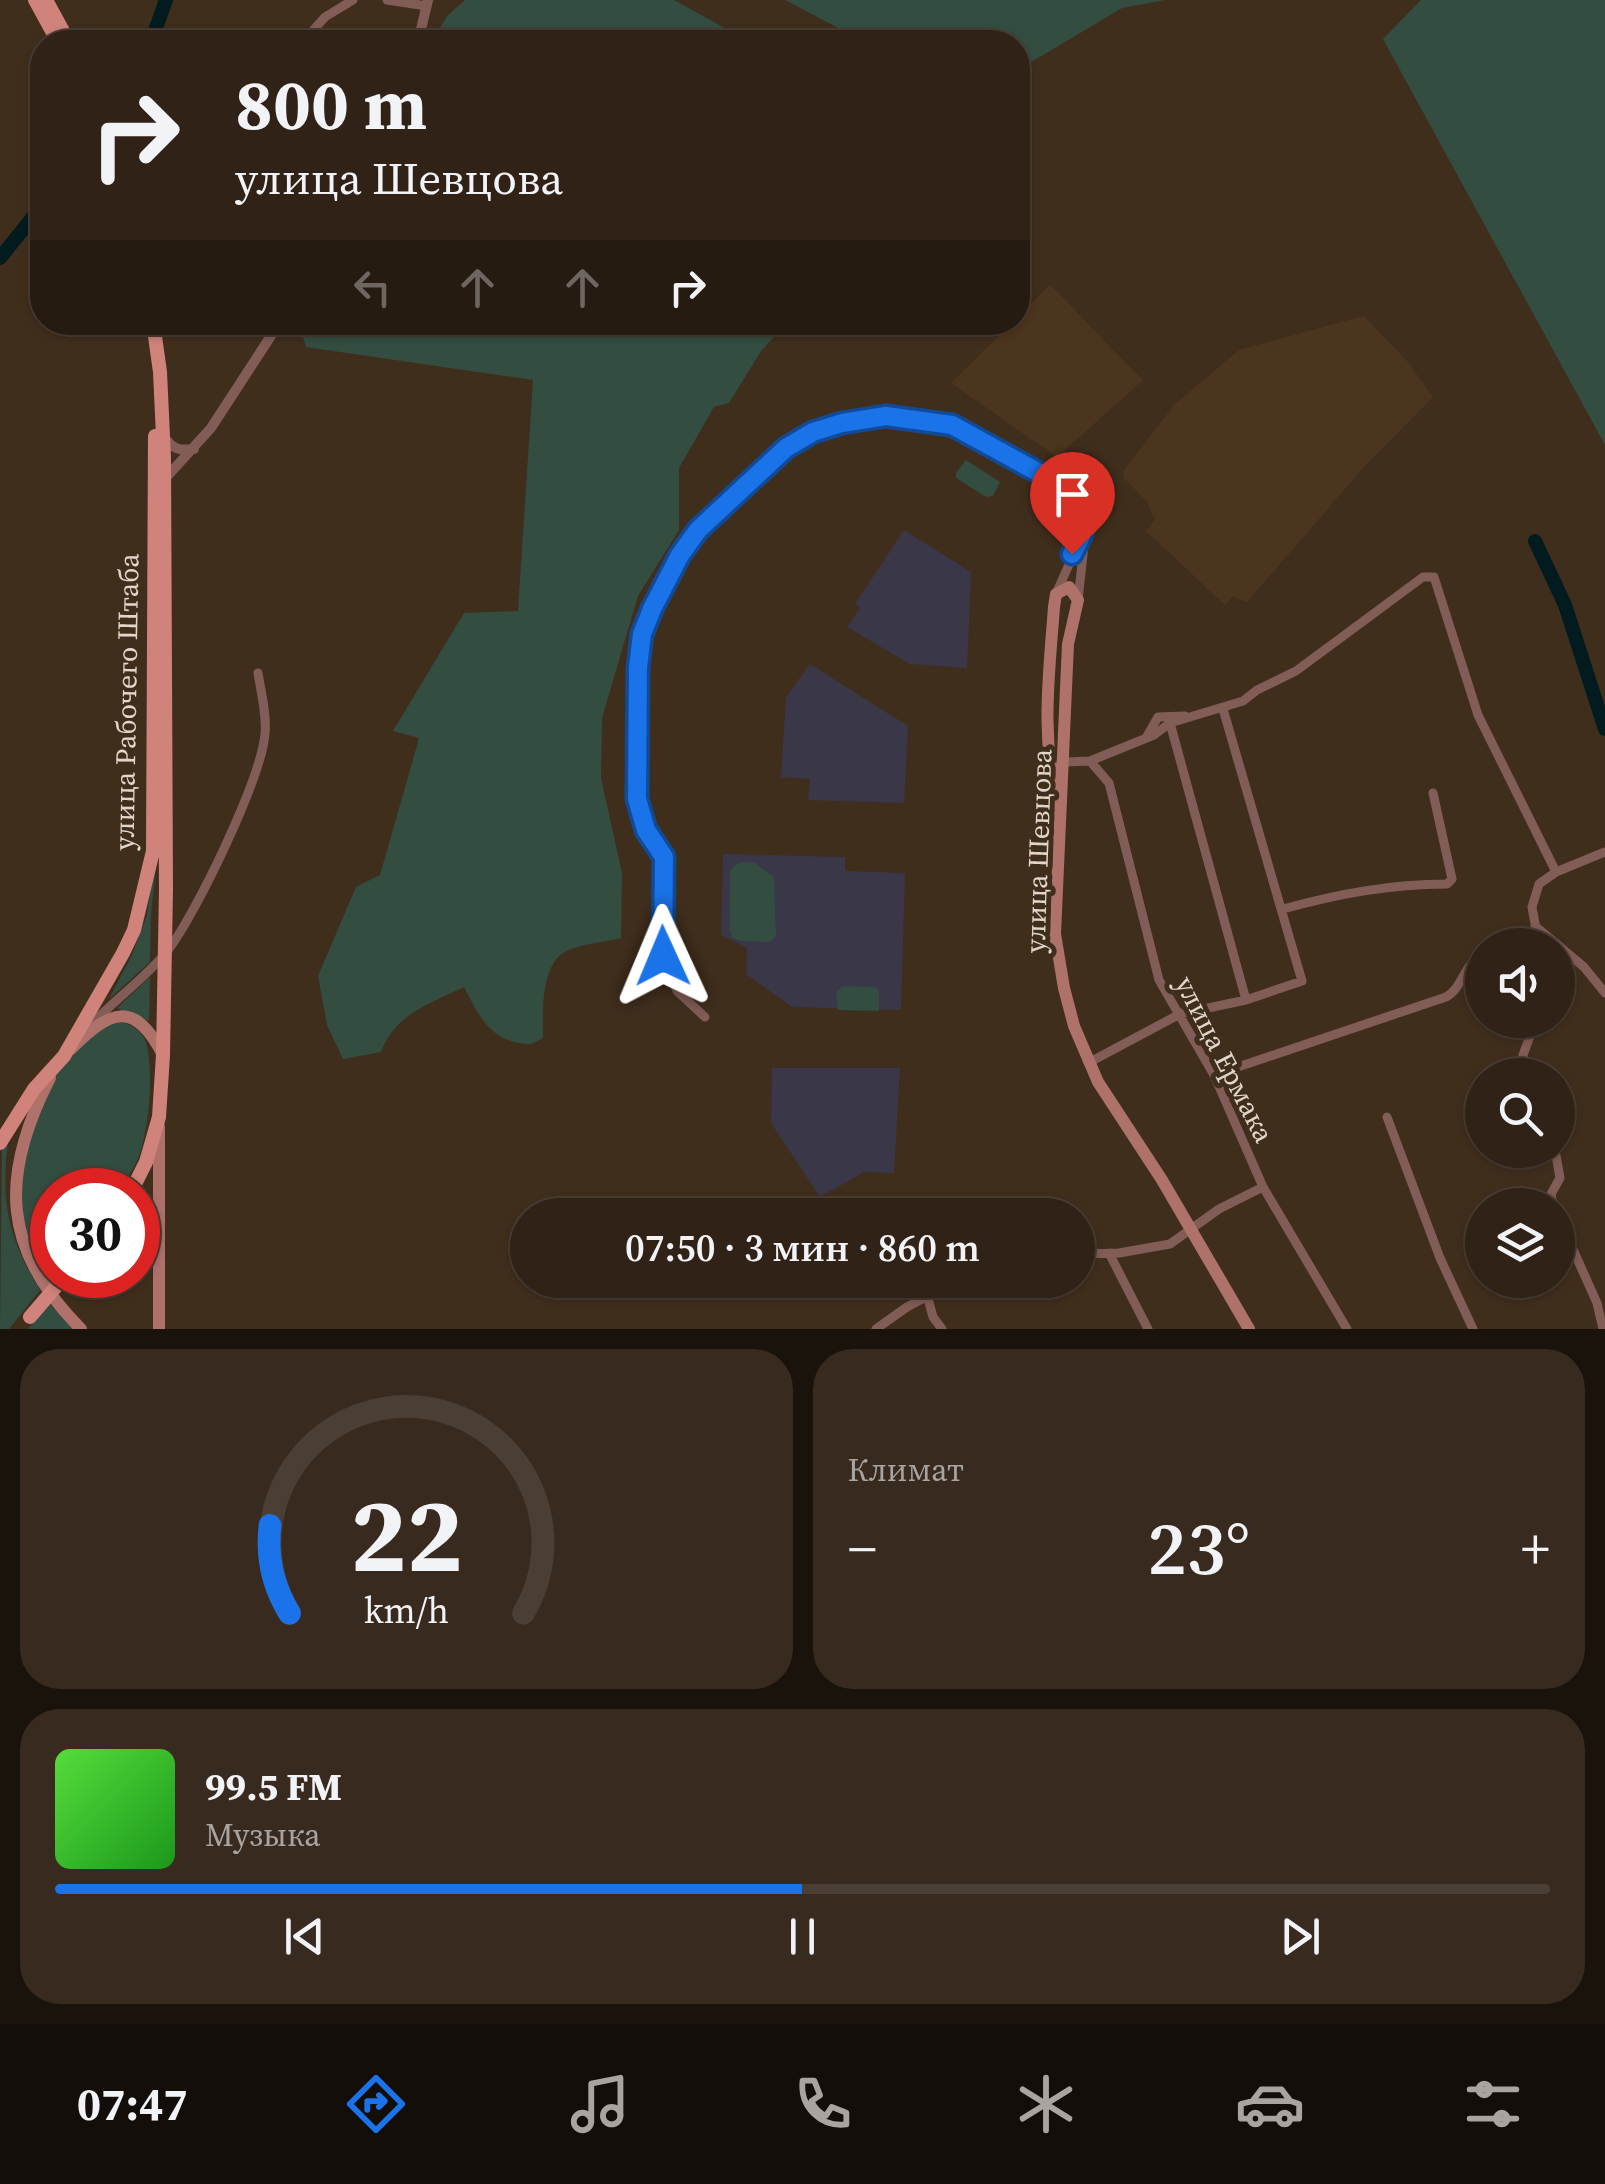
<!DOCTYPE html>
<html lang="ru">
<meta charset="utf-8">
<style>
:root{--surface:#302216;--page:#382a1f;--text:#f1f3f6;--muted:#a8a4a1;--line:#4b3f35;--accent:#1a73e8}
body{margin:0;font-family:"Source Serif 4",serif;background:var(--page);color:var(--text);height:100vh;display:flex;flex-direction:column;font-size:38px;white-space:nowrap}
*{box-sizing:border-box;margin:0}
p{font-size:32px;color:var(--muted)}
.icon{flex:none;width:55px;height:55px;fill:none;stroke:currentColor;stroke-width:2;stroke-linecap:round;stroke-linejoin:round}
.map{position:relative;height:1329px;overflow:hidden}
.drawer{display:flex;flex-direction:column;gap:20px;padding:20px;background:#1a130c;flex:1}
.drawer>*{flex:none}
.hud{position:absolute;left:30px;top:30px;width:1000px;height:305px;border-radius:40px;box-shadow:0 2px 8px #0004,0 0 0 2px var(--line);background:#302216;color:var(--text);overflow:hidden}
.tools{position:absolute;left:1465px;top:928px;display:grid;gap:20px}
.tools a{display:grid;place-items:center;width:110px;height:110px;border-radius:50%;background:var(--surface);box-shadow:0 2px 8px #0004,0 0 0 2px var(--line);font-size:50px}
.speed{position:absolute;left:30px;top:1168px;display:flex;gap:20px;font-size:50px;font-weight:700;text-align:center}
.speed>*{display:grid;place-content:center;width:130px;height:130px;border-radius:50%;background:var(--surface);box-shadow:0 2px 8px #0004,0 0 0 2px var(--line);line-height:1}
.speed .limit{border:15px solid #d22;background:#fff;color:#111}
.pin{position:absolute;display:grid;place-items:center;width:85px;height:85px;color:#fff;margin:-102px -42px;border-radius:50% 50% 50% 0;rotate:-45deg;box-shadow:0 0 10px #0007}
.pin .icon{rotate:45deg}
.me{position:absolute;width:110px;margin:-55px;rotate:359deg;stroke-linejoin:round;filter:drop-shadow(0 0 8px #0008)}
.turn{display:flex;align-items:center;gap:35px;height:210px;padding:0 40px;font-size:45px}
.turn .icon{width:130px;height:130px;stroke-width:2.5}
.turn b{display:block;font-size:70px;line-height:85px}
.lanes{display:flex;align-items:center;height:95px;padding:0 40px;background:#0003;justify-content:center;gap:50px;direction:ltr}
.lanes .off{opacity:.35}
.big{font-size:75px;font-weight:600;line-height:1.1}
.drawer .card{flex:1;display:flex;flex-direction:column;justify-content:center;gap:15px;min-width:0;padding:0 35px;border-radius:40px;background:var(--page)}
.drawer .dial{align-items:center;gap:0}
.dial svg{height:260px;overflow:visible;fill:none;stroke:var(--line);stroke-width:7;stroke-linecap:round;text-anchor:middle}
.dial text{fill:var(--text);stroke:none}
.song{display:flex;align-items:center;gap:30px}
.cover{width:120px;height:120px;border-radius:15px;background:linear-gradient(135deg,hsl(110 70% 55%),hsl(120 70% 35%))}
.played{height:10px;border-radius:5px;background:linear-gradient(90deg,var(--accent) 50%,var(--line) 50%)}
.keys{display:flex;justify-content:space-around;direction:ltr}
.heat{display:flex;justify-content:space-between;align-items:center;font-size:55px;direction:ltr}
.drawer .tiles{flex:1;display:grid;gap:20px;grid-template-columns:1fr 1fr}
.card:last-child{grid-column:span 2}
.trip{position:absolute;left:510px;top:1198px;width:585px;height:100px;border-radius:50px;background:var(--surface);box-shadow:0 2px 8px #0004,0 0 0 2px var(--line);font-weight:600;line-height:100px;text-align:center}
.dock{display:flex;height:160px;justify-content:space-around;align-items:center;background:#130e09;color:var(--muted)}
.dock .icon{width:70px;height:70px}
.dock .selected{color:var(--accent)}
.dock b{font-size:45px;color:var(--text)}
.map>svg:first-child{display:block}
.built{fill:#4c351e}
.education{fill:#3a3748}
.green{fill:#334d40}
.lines{fill:none;stroke-linecap:round;stroke-linejoin:round}
.river{stroke:#021b1f;stroke-width:14}
.minor{stroke:#825c57;stroke-width:9}
.tertiary{stroke:#825c57;stroke-width:10}
.secondary{stroke:#ae726b;stroke-width:12}
.primary{stroke:#d0837a;stroke-width:14}
.primary-bridge{stroke:#d0837a;stroke-width:14}
.route-casing{stroke:#114b97;stroke-width:25}
.route{stroke:#1a73e8;stroke-width:18}
.labels{text-anchor:middle;stroke-width:10;stroke-linejoin:round;paint-order:stroke}
.street-label{font-size:28px;fill:#e1d6cb;stroke:#402e1d}
</style>
<div class="map">
<svg width="1605" height="1329" viewBox="0 0 1605 1329">
<rect width="100%" height="100%" fill="#402e1d"/>
<path class="built" d="M1050 285 1143 380 1057 457 951 383 1012 323 1018 322V317Z
M1364 316 1407 361 1433 397 1363 468 1247 602 1233 596 1225 605 1146 531 1155 520 1147 502 1123 477 1124 470 1175 404 1239 350Z"/>
<path class="education" d="M904 530 971 572 967 668 910 664 847 627 860 608 855 604Z
M810 664 908 726 904 803 808 800 810 779 781 777 786 697Z
M723 854 845 857V871L905 873 901 1010 792 1007 746 974 747 948 721 935Z
M772 1068H900L894 1173 864 1172 820 1197 771 1123Z"/>
<path class="green" d="M465 0H674L750 42H431L448 15Z
M785 0H1165L1122 8 1033 61 1018 64V42H865Z
M1421 0H1605V445L1383 39Z
M304 323H787L761 351 729 403 714 407 679 468V530L638 596 602 718 601 778 622 873 621 938C604 942 582 944 567 951 540 963 543 1013 543 1038L531 1044C491 1043 480 1018 464 987 429 1004 395 1014 381 1052L343 1059 327 1025 318 976 356 887 380 875 419 738 393 731 464 613 518 611 533 380 306 347 301 330Z
M966 460 1000 482 993 496 986 497 956 478V473Z
M161 819 151 914 150 962 109 999 132 955 147 915Z
M745 862 755 863 774 877 776 936 771 942 742 941 732 938 730 930V871L736 864Z
M150 977 149 1021 117 1008Z
M842 986 876 987 879 990V1011L838 1010 836 993Z
M114 1019C126 1023 139 1027 145 1040 155 1066 149 1130 139 1156 135 1167 126 1179 120 1190H52L53 1275 48 1281 20 1226 23 1131 47 1086 76 1048Z
M2 1143H8C0 1202 9 1240 40 1290L9 1329H0Z
M49 1303 74 1329H28Z"/>
<g class="lines">
<path class="river" d="M151 42 166 0
M0 258 42 206
M1535 541 1565 605 1605 729"/>
<path class="minor" d="M387 0 427 6
M303 42 325 17 353 0
M1056 594 1081 537
M1170 723 1246 1000
M1146 738 1158 717 1185 716
M1090 761 1154 735 1170 723 1243 701 1257 690 1296 671 1423 577H1434L1478 715 1556 872
M1065 762 1090 761 1109 783 1159 980 1214 1075 1263 1187 1347 1329
M1283 909C1338 894 1390 884 1447 884L1452 879 1433 793
M1535 926 1584 967 1605 993
M1539 945 1532 907 1539 884 1556 872 1605 852
M705 1017 677 991 663 956 664 857 638 812 635 769 642 634 658 595 698 530 786 447 813 433 842 423 887 416 916 418 952 425 1061 482 1082 498 1087 518 1078 600
M91 1025C115 999 146 978 168 950 196 914 261 779 265 734 267 715 261 692 258 673
M1088 1063 1180 1014 1246 1000 1302 981 1223 709
M1214 1075 1446 997C1459 990 1462 975 1471 964
M1528 1075 1523 1055 1536 1020
M1387 1117 1440 1258 1473 1329
M1553 1205 1551 1194 1560 1178 1555 1150
M1558 1216 1597 1303 1603 1329
M1109 1253 1148 1329
M1078 1254 1119 1253 1170 1244 1219 1209 1263 1187
M927 1295 933 1317 942 1329
M876 1329 907 1307 958 1280"/>
<path class="tertiary" d="M418 42 428 0
M163 435C172 449 178 451 194 449
M162 482 211 428 280 322"/>
<path class="secondary" d="M1059 806C1040 739 1049 676 1054 607L1056 594 1069 587 1078 600 1068 644 1055 934 1064 988 1074 1026 1098 1082 1162 1180 1249 1329
M71 1049C109 1011 134 998 163 1055
M50 1078C0 1175 1 1249 81 1329
M159 1329V1127"/>
<path class="primary" d="M35 0 58 42
M46 0 69 42
M0 1143 34 1089 64 1056 123 953 134 930 153 851 155 436
M132 1190 146 1162 159 1117 163 1055 166 889 164 458 160 372 153 322"/>
<path class="primary-bridge" d="M30 1317 66 1275"/>
</g>
<g class="lines">
<g class="route-casing">
<path id="route" d="M663 956 664 857 646 830 637 799 638 667 642 634 652 609 680 555 698 530 786 448 813 432 842 423 886 416 952 425 1074 492C1096 511 1084 531 1072 554"/>
</g>
<use href="#route" class="route"/>
</g>
<g class="labels">
<g class="street-label">
<text transform="translate(126 702) rotate(-89)" y="10">улица Рабочего Штаба</text>
<text transform="translate(1038 851) rotate(-88)" y="10">улица Шевцова</text>
<text transform="translate(1225 1059) rotate(63)" y="10">улица Ермака</text>
</g>
</g>
</svg>
<div class="tools">
<a><svg class="icon" aria-label="sound" viewBox="0 0 24 24"><path d="M4 9h4l5-4v14l-5-4H4zM17 9q2 3 0 6"/></svg></a>
<a><svg class="icon" aria-label="search" viewBox="0 0 24 24"><circle cx="10" cy="10" r="6"/><path d="M15 15l6 6"/></svg></a>
<a><svg class="icon" aria-label="layers" viewBox="0 0 24 24"><path d="M12 4l9 5-9 5-9-5zM3 14l9 5 9-5"/></svg></a>
</div>
<div class="speed"><div class="limit">30</div></div>
<div class="pin" style="left:1072px;top:554px;background:#d93025"><svg class="icon" aria-label="arrive" viewBox="0 0 24 24"><path d="M6 21V4h12l-3 4 3 4H6"/></svg></div>
<svg class="me" style="left:663px;top:956px" viewBox="-20 -20 40 40"><path d="M0-17L14 15 0 8-14 15z" fill="#1a73e8" stroke="#fff" stroke-width="4"/></svg>
<div class="trip">07:50 · 3 мин · 860 m</div>
<div class="hud">
<div class="turn"><svg class="icon" aria-label="right" viewBox="0 0 24 24"><path d="M7 20v-9h11M14 6l5 5-5 5"/></svg><div><b>800 m</b>улица Шевцова</div></div>
<div class="lanes"><svg class="icon off" aria-label="left" viewBox="0 0 24 24"><path d="M17 20v-9H6M10 6l-5 5 5 5"/></svg><svg class="icon off" aria-label="ahead" viewBox="0 0 24 24"><path d="M12 20V5M6 11l6-6 6 6"/></svg><svg class="icon off" aria-label="ahead" viewBox="0 0 24 24"><path d="M12 20V5M6 11l6-6 6 6"/></svg><svg class="icon" aria-label="right" viewBox="0 0 24 24"><path d="M7 20v-9h11M14 6l5 5-5 5"/></svg></div>
</div>
</div>
<section class="drawer">
<div class="tiles">
<div class="card dial"><svg viewBox="0 0 100 80">
<path d="M14 69A42 42 0 1 1 86 69"/>
<path d="M14 69A42 42 0 0 1 8 42" stroke="#1a73e8"/>
<text x="50" y="56" font-size="32" font-weight="700">22</text>
<text x="50" y="72" font-size="11">km/h</text>
</svg></div>
<div class="card"><p>Климат</p>
<div class="heat"><a>−</a><b class="big">23°</b><a>+</a></div>
</div>
<div class="card">
<div class="song"><i class="cover"></i><div><b>99.5 FM</b><p>Музыка</p></div></div>
<div class="played"></div>
<div class="keys"><svg class="icon" aria-label="previous" viewBox="0 0 24 24"><path d="M18 5L8 12l10 7zM5 5v14"/></svg><svg class="icon" aria-label="pause" viewBox="0 0 24 24"><path d="M8 5v14M16 5v14"/></svg><svg class="icon" aria-label="next" viewBox="0 0 24 24"><path d="M6 5l10 7-10 7zM19 5v14"/></svg></div>
</div>
</div>
</section>
<nav class="dock">
<b>07:47</b>
<svg class="icon selected" aria-label="directions" viewBox="0 0 24 24"><path d="M12 3l9 9-9 9-9-9zM9 14v-3h6M13 9l2 2-2 2"/></svg>
<svg class="icon" aria-label="music" viewBox="0 0 24 24"><path d="M9 18V5l10-2v13"/><circle cx="6" cy="18" r="3"/><circle cx="16" cy="16" r="3"/></svg>
<svg class="icon" aria-label="phone" viewBox="0 0 24 24"><path d="M5 4h4l2 5-3 2q2 4 5 5l2-3 5 2v4C11 20 4 13 5 4z"/></svg>
<svg class="icon" aria-label="climate" viewBox="0 0 24 24"><path d="M12 3v18M4 7l16 10M4 17L20 7"/></svg>
<svg class="icon" aria-label="car" viewBox="0 0 24 24"><path d="M5 17H2v-5l4-1 3-4h7l3 4 3 1v5h-3M9 17h6M6 11h13"/><circle cx="7" cy="17" r="2"/><circle cx="17" cy="17" r="2"/></svg>
<svg class="icon" aria-label="filters" viewBox="0 0 24 24"><path d="M4 7h16M4 17h16"/><circle cx="9" cy="7" r="2"/><circle cx="15" cy="17" r="2"/></svg>
</nav>
